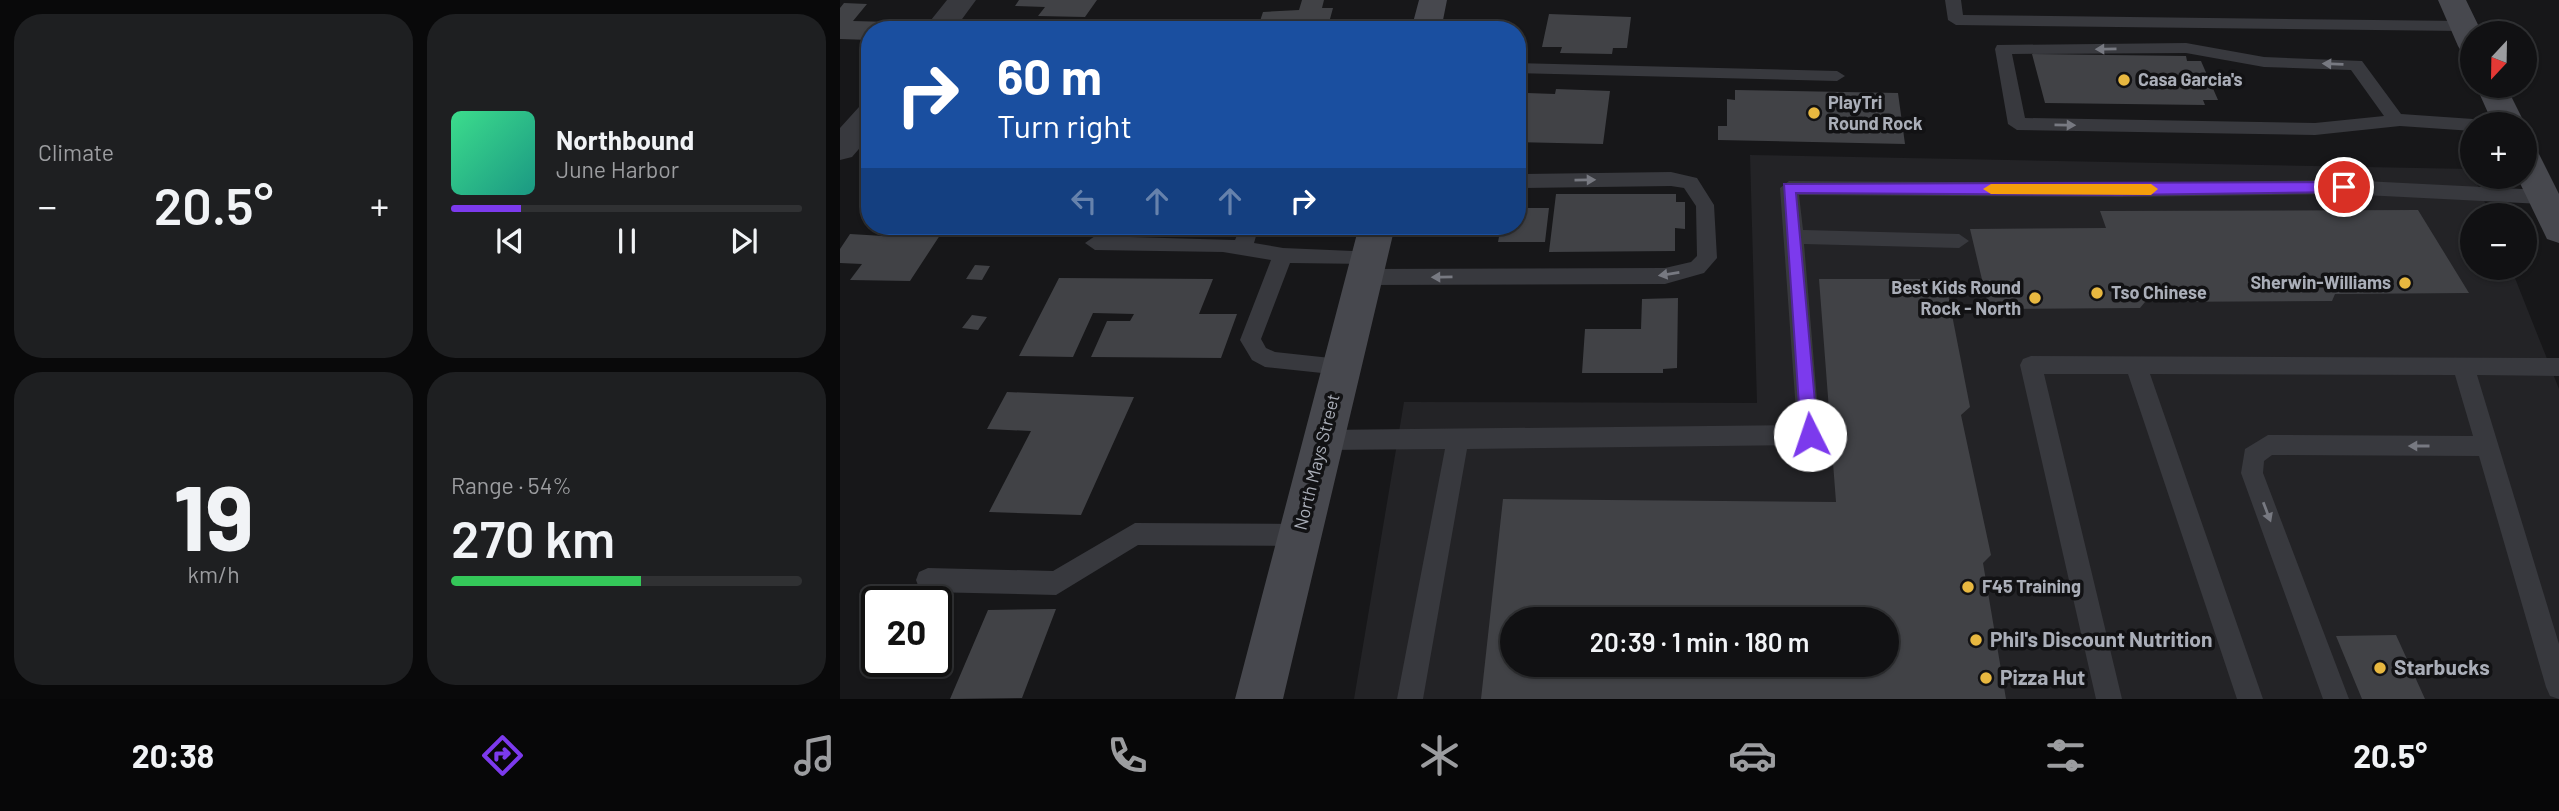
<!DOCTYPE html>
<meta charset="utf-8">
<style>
:root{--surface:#111113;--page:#1e1f21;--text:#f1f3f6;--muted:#9c9da0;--line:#303133;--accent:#7c3aed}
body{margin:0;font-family:Barlow,sans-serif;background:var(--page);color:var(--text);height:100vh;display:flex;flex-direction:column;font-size:26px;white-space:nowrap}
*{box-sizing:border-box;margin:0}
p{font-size:23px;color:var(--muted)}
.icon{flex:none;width:38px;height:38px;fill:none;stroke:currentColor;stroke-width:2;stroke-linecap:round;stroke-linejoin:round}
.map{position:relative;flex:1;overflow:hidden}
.details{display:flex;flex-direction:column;gap:14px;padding:14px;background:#09090a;width:840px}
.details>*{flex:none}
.guide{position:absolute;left:21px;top:21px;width:665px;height:214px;border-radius:28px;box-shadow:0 2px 5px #0004,0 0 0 2px var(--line);background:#1a4fa0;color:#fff;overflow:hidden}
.needle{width:46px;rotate:202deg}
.controls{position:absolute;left:1620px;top:21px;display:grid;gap:14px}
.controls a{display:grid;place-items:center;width:77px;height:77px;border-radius:50%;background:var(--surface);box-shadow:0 2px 5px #0004,0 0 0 2px var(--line);font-size:35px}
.speed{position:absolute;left:21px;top:586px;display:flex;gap:14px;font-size:35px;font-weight:700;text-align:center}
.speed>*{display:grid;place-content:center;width:91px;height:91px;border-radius:50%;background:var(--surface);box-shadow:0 2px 5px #0004,0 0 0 2px var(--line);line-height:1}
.speed .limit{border:4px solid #111;border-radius:10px;background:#fff;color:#111}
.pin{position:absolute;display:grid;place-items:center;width:60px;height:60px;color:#fff;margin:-30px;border:4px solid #fff;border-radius:50%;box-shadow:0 2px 7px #0007}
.me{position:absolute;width:77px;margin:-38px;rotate:356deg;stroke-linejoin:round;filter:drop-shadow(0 0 5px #0008)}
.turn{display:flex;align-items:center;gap:24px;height:147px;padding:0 21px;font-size:32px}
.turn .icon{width:91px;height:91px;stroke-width:2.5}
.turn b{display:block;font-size:49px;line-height:60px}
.lanes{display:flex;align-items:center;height:66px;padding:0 21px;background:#0003;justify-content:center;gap:35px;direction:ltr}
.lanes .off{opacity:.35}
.big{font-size:52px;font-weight:600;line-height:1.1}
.details .card{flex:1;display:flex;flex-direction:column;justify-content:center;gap:10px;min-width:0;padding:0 24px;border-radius:28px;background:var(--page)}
.details .dial{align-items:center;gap:0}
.dial b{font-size:91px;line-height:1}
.song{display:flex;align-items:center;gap:21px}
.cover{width:84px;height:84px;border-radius:10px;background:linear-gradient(135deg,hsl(150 70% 55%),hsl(170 70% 35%))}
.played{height:7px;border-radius:4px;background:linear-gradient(90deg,var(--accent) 20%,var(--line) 20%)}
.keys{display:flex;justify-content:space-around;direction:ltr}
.heat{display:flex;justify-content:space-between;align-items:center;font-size:38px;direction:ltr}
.charge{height:10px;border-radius:5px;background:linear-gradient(90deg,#34c759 54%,var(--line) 0)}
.details .tiles{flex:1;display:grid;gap:14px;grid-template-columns:repeat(2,1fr)}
.trip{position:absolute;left:660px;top:607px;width:399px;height:70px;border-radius:35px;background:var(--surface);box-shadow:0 2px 5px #0004,0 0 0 2px var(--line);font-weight:600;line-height:70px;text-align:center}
.tabs{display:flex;height:112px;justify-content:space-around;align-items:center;background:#070708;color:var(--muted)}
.tabs .icon{width:49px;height:49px}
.tabs .current{color:var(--accent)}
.tabs b{font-size:32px;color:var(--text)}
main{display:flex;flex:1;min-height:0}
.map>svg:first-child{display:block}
.built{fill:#232326;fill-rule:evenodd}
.building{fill:#414246;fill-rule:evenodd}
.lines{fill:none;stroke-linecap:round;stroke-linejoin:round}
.lane{fill:#38393e;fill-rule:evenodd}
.street{fill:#38393e;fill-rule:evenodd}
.secondary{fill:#47484e;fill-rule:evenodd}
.oneway{fill:#777981}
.route{fill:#7c3aed;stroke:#51269a;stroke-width:2}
.slow{fill:#f59e0b}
.poi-dot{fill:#e8b840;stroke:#121214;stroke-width:2.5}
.labels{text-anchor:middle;stroke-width:7;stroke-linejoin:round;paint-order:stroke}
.poi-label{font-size:18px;font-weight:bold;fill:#aaaeb8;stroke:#121214;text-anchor:start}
.street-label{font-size:18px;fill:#aaaeb8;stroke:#121214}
.near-poi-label{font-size:21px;font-weight:bold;fill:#aaaeb8;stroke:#121214;text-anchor:start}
</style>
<main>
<section class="details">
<div class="tiles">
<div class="card"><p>Climate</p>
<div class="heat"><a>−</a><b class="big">20.5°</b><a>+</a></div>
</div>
<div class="card">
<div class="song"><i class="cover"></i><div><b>Northbound</b><p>June Harbor</p></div></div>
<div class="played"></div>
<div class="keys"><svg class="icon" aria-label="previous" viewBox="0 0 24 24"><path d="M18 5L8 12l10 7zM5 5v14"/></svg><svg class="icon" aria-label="pause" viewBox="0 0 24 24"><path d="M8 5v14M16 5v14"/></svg><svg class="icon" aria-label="next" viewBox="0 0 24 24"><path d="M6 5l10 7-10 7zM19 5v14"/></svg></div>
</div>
<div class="card dial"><b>19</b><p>km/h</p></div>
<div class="card"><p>Range · 54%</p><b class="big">270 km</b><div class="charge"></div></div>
</div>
</section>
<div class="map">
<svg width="1719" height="699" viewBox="0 0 1719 699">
<rect width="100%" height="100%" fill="#171719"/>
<path class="built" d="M910 155 1631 169 1650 215H1633V268H1671L1719 389V699H514L564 402 917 403ZM672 620H1046V665H672Z"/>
<path class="building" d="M179 0H257L245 17 198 16 205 7 175 6Z
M462 0H484L482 8H493L487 30H417L423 12 459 10Z
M4 3 27 4 13 21 50 22 43 30H30V40L0 39V8Z
M709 14 791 17 787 48H773L772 54 720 53 722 47H702Z
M1192 54 1346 56 1347 61H1361L1378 100H1363L1365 105 1205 103Z
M716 89 770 91 763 144 677 142 687 93 715 94Z
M895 90 1058 93 1065 144 878 140V126H887V99L895 100Z
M716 194H836V202H845V229L835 228V251L709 252Z
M677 208H709L705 242H658L661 226H677Z
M1578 210 1629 293 1495 294 1492 301 1305 302 1300 308 1149 309 1130 229 1266 228 1260 211Z
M50 226H106L70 281 10 280 22 264 0 263V249L10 234 43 236Z
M135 265 150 266 142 280 126 279Z
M219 278 373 279 359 314H397L381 358 251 357 267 321H290L294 314 253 313 233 357 179 356Z
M979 279H1105L1130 407 1121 415 1151 555 1143 563 1166 699H641L663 499 996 502ZM672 620H1046V665H672Z
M838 298 837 368 823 369V373H742L745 329H801L802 299Z
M132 315 147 317 138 330 122 328Z
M167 392 294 397 241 515 149 512 191 431 147 429Z
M216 609 182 698 110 699 148 610Z
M1556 635 1585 699H1522L1496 636Z"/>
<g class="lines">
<path class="lane" d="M1105 0H1121L1123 15 1623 21 1631 26 1623 31 1116 25 1108 20Z
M1346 43 1424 57 1522 61 1561 114 1633 119 1641 124H1633V131L1560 126 1475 135 1177 130 1168 124 1155 49 1157 45ZM1346 53 1424 67 1511 70 1544 116 1475 123 1185 118 1172 54Z
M677 63 997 71 1005 76 997 81 677 73Z
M831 172 857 178 874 205 877 258 864 273 825 284 524 285 517 282 514 277 517 272 524 269 825 268 851 262 857 256 856 206 844 188 831 186 677 188V174Z
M1504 180 1704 190 1713 197 1704 204 1504 194 1280 197 959 195 963 230 1119 234 1129 241 1119 248 964 244 980 435 977 442 969 445 627 449 583 699H557L605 449 483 450 475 447 472 440 475 433 483 430 957 425 940 188 949 181 1280 183Z
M401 226H419L414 243 443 248 536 252 539 257 536 262 529 264 450 263 421 339 426 348 435 352 509 360 512 366 509 372 501 375 425 367 412 360 400 340 431 260 383 252 255 250 245 243 255 236 395 240Z
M1191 356 1719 358V376L1637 375 1719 644V699L1710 696 1706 687 1639 456 1432 455 1424 461 1423 473 1509 699H1483L1401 473 1405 449 1428 435 1633 436 1615 375 1310 374 1423 699H1397L1288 374H1204L1282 699H1256L1180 365 1183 359Z
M295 523 458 524 466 527 470 535 466 543 458 546 298 545 216 595 88 592 79 588 76 580 79 572 88 568 213 571Z"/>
<path class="street" d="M107 0H136L114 30H83Z
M30 104V136L12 157 0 160V128L19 107Z"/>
<path class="secondary" d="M579 0H607L601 30H571Z
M1598 0H1626L1642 33H1633V55L1622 53 1618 46Z
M1636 86H1666L1685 124H1653Z
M1685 146 1697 150 1719 194V243L1707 239 1677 177H1685Z
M519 226H555L443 699H395Z"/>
</g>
<defs><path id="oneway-solid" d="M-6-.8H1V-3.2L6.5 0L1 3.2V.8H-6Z" transform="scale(1.75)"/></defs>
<g class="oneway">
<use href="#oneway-solid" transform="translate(1266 49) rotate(179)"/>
<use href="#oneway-solid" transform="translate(1493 64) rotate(-178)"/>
<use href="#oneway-solid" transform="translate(1225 125) rotate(1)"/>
<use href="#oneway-solid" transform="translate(745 180) rotate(-1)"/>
<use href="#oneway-solid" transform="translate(829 274) rotate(171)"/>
<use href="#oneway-solid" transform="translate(602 277) rotate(179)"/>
<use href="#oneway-solid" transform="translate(1579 446) rotate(-180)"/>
<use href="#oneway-solid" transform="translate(1427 512) rotate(69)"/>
</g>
<path class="route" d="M1504 182 1511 187 1504 192 1280 195 956 193 978 435 970 442 961 435 944 184Z"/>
<path class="slow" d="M1151 184H1311L1318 189 1311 195 1151 194 1143 189Z"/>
<g class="poi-dot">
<circle cx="1284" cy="80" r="7"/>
<circle cx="974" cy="113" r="7"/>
<circle cx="1565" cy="283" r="7"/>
<circle cx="1257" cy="293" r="7"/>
<circle cx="1195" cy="298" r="7"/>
<circle cx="1128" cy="587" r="7"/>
<circle cx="1136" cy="640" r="7"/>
<circle cx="1540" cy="668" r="7"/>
<circle cx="1146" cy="678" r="7"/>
</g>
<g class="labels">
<g class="poi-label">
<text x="1298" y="86">Casa Garcia's</text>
<text x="988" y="109">PlayTri<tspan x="988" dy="21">Round Rock</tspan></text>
<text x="1551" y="289" text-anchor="end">Sherwin-Williams</text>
<text x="1181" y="294" text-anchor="end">Best Kids Round<tspan x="1181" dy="21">Rock - North</tspan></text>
<text x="1271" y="299">Tso Chinese</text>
<text x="1142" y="593">F45 Training</text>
</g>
<g class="street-label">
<text transform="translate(477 462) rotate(-76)" y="6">North Mays Street</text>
</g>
<g class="near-poi-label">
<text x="1150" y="647">Phil's Discount Nutrition</text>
<text x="1554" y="675">Starbucks</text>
<text x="1160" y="685">Pizza Hut</text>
</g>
</g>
</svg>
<div class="controls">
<a><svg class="needle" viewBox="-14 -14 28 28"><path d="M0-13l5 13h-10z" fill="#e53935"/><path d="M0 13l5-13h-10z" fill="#9c9da0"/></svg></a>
<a>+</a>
<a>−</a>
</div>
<div class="speed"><div class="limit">20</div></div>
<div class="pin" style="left:1504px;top:187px;background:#d93025"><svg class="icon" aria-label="arrive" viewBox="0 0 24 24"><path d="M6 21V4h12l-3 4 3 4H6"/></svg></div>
<svg class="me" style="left:970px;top:435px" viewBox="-20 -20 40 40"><circle r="19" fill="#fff"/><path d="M0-13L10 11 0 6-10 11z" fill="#7c3aed"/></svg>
<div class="trip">20:39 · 1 min · 180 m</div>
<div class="guide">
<div class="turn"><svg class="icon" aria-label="right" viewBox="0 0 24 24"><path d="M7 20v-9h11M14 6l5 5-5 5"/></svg><div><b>60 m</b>Turn right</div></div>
<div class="lanes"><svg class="icon off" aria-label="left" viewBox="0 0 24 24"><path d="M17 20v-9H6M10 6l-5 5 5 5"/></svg><svg class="icon off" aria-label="ahead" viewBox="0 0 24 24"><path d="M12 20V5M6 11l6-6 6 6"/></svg><svg class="icon off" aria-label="ahead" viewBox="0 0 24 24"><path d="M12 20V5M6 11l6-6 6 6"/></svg><svg class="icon" aria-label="right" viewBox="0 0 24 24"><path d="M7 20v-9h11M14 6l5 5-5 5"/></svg></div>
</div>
</div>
</main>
<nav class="tabs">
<b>20:38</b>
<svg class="icon current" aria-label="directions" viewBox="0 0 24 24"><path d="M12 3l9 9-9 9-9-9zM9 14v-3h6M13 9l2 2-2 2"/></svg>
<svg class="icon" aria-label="music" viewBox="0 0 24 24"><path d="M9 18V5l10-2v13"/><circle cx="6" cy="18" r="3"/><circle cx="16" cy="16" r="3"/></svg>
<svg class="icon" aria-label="phone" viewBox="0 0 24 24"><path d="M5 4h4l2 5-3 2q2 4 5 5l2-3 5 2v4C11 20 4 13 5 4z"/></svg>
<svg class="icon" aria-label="climate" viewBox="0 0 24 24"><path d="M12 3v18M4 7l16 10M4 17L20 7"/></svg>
<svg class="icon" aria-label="car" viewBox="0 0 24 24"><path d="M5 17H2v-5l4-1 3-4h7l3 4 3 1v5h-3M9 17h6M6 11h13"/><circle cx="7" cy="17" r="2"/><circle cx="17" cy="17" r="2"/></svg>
<svg class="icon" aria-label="filters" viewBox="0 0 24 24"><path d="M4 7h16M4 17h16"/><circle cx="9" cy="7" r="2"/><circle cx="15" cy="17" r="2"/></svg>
<b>20.5°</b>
</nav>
